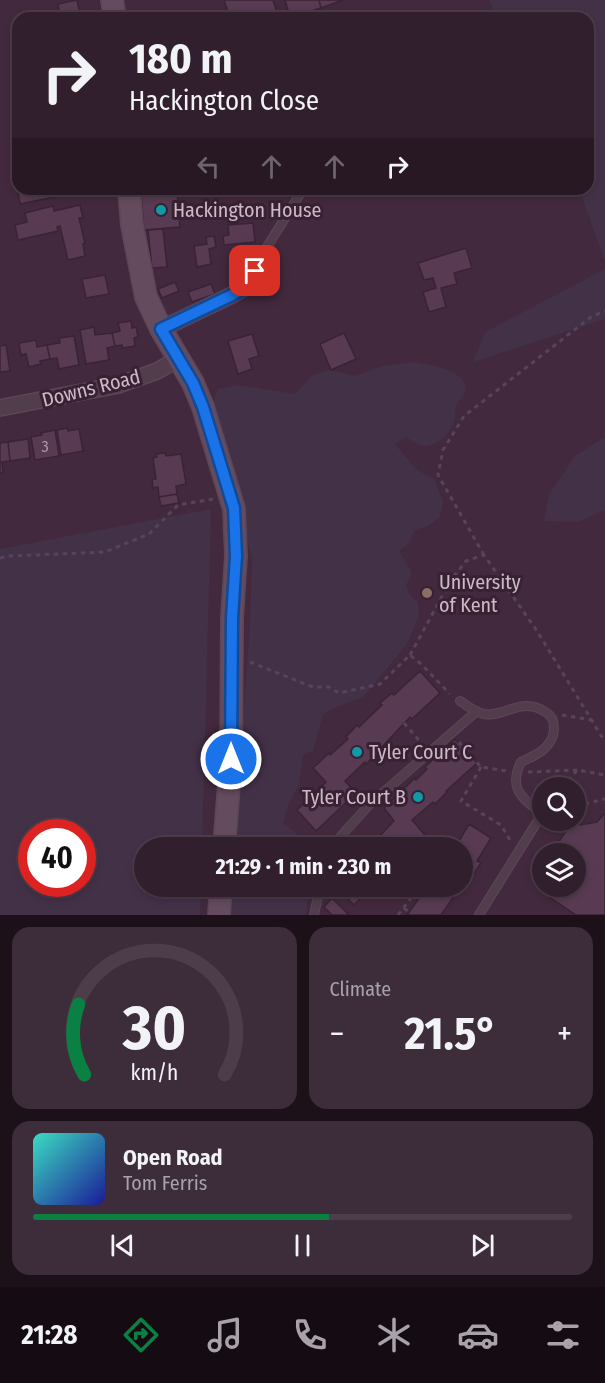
<!DOCTYPE html>
<meta charset="utf-8">
<style>
:root{--surface:#321f2e;--page:#3d2c3a;--text:#f1f3f6;--muted:#a8a2aa;--line:#4d3d4a;--accent:#0b8043}
body{margin:0;font-family:"Fira Sans Condensed",sans-serif;background:var(--page);color:var(--text);height:100vh;display:flex;flex-direction:column;font-size:22px;white-space:nowrap}
*{box-sizing:border-box;margin:0}
p{font-size:20px;color:var(--muted)}
.icon{flex:none;width:33px;height:33px;fill:none;stroke:currentColor;stroke-width:2;stroke-linecap:round;stroke-linejoin:round}
.map{position:relative;height:915px;overflow:hidden}
.drawer{display:flex;flex-direction:column;gap:12px;padding:12px;background:#1c1119;flex:1}
.drawer>*{flex:none}
.guide{position:absolute;left:12px;top:12px;width:582px;height:183px;border-radius:18px;box-shadow:0 3px 9px #0003,0 0 0 2px var(--line);background:#321f2e;color:var(--text);overflow:hidden}
.fabs{position:absolute;left:532px;top:777px;display:grid;gap:12px}
.fabs a{display:grid;place-items:center;width:54px;height:54px;border-radius:50%;background:var(--surface);box-shadow:0 3px 9px #0003,0 0 0 2px var(--line);font-size:30px}
.speed{position:absolute;left:18px;top:819px;display:flex;gap:12px;font-size:30px;font-weight:700;text-align:center}
.speed>*{display:grid;place-content:center;width:78px;height:78px;border-radius:50%;background:var(--surface);box-shadow:0 3px 9px #0003,0 0 0 2px var(--line);line-height:1}
.speed .limit{border:9px solid #d22;background:#fff;color:#111}
.pin{position:absolute;display:grid;place-items:center;width:51px;height:51px;color:#fff;margin:-26px;border-radius:12px;box-shadow:0 3px 9px #0006}
.me{position:absolute;width:66px;margin:-33px;rotate:0deg;stroke-linejoin:round;filter:drop-shadow(0 0 4px #0008)}
.turn{display:flex;align-items:center;gap:21px;height:126px;padding:0 18px;font-size:27px}
.turn .icon{width:78px;height:78px;stroke-width:2.5}
.turn b{display:block;font-size:42px;line-height:51px}
.lanes{display:flex;align-items:center;height:57px;padding:0 18px;background:#0003;justify-content:center;gap:30px;direction:ltr}
.lanes .off{opacity:.35}
.big{font-size:45px;font-weight:700;line-height:1.1}
.drawer .card{flex:1;display:flex;flex-direction:column;justify-content:center;gap:9px;min-width:0;padding:0 21px;border-radius:18px;background:var(--page)}
.drawer .dial{align-items:center;gap:0}
.dial svg{height:156px;overflow:visible;fill:none;stroke:var(--line);stroke-width:7;stroke-linecap:round;text-anchor:middle}
.dial text{fill:var(--text);stroke:none}
.song{display:flex;align-items:center;gap:18px}
.cover{width:72px;height:72px;border-radius:9px;background:linear-gradient(135deg,hsl(170 70% 55%),hsl(240 70% 35%))}
.played{height:6px;border-radius:3px;background:linear-gradient(90deg,var(--accent) 55%,var(--line) 55%)}
.keys{display:flex;justify-content:space-around;direction:ltr}
.heat{display:flex;justify-content:space-between;align-items:center;font-size:33px;direction:ltr}
.drawer .tiles{flex:1;display:grid;gap:12px;grid-template-columns:1fr 1fr}
.card:last-child{grid-column:span 2}
.trip{position:absolute;left:134px;top:837px;width:339px;height:60px;border-radius:30px;background:var(--surface);box-shadow:0 3px 9px #0003,0 0 0 2px var(--line);font-weight:700;line-height:60px;text-align:center}
.tab-bar{display:flex;height:96px;justify-content:space-around;align-items:center;background:#140c12;color:var(--muted)}
.tab-bar .icon{width:42px;height:42px}
.tab-bar .current{color:var(--accent)}
.tab-bar b{font-size:27px;color:var(--text)}
.map>svg:first-child{display:block}
.green{fill:#433148;fill-rule:evenodd}
.building{fill:#583b52;stroke:#3a2335;stroke-width:1.5}
.lines{fill:none;stroke-linecap:round;stroke-linejoin:round}
.lane-casing{stroke:#5c4657;stroke-width:10}
.street-casing{stroke:#5c4657;stroke-width:18}
.secondary-casing{stroke:#5c4657;stroke-width:24}
.path{stroke:#55445b;stroke-width:3;stroke-dasharray:4.5 4.5;stroke-linecap:butt}
.lane{stroke:#523d4d;stroke-width:8}
.street{stroke:#523d4d;stroke-width:15}
.secondary{stroke:#654b5e;stroke-width:21}
.route-casing{stroke:#114b97;stroke-width:15}
.route{stroke:#1a73e8;stroke-width:10}
.culture-dot{fill:#0f9aa8;stroke:#382133;stroke-width:2}
.education-dot{fill:#8d6e63;stroke:#382133;stroke-width:2}
.labels{text-anchor:middle;stroke-width:6;stroke-linejoin:round;paint-order:stroke}
.number-label{font-size:16px;fill:#ad98a8}
.poi-label{font-size:20px;fill:#ccbac7;stroke:#382133;text-anchor:start}
.street-label{font-size:20px;fill:#ccbac7;stroke:#382133}
</style>
<div class="map">
<svg width="605" height="915" viewBox="0 0 605 915">
<rect width="100%" height="100%" fill="#43293d"/>
<path class="green" d="M489 0H605V261L579 189H588V18H496Z
M605 269V319L473 362 485 332Z
M414 362C428 365 471 370 465 392 463 398 457 401 456 408 455 412 456 417 454 422 450 434 436 447 423 446 418 445 411 440 406 437L395 444C406 457 416 473 434 478L443 502 440 517 428 526 415 530 408 544 399 551 412 573 406 585 409 594 418 602 419 616 407 644 388 667 363 697 336 707 323 714 313 751 303 754 299 785 288 805 283 823C291 829 303 836 305 847H234L250 625 252 561 241 510 211 408 218 389 238 385 295 394 313 375 329 370 355 376 383 366Z
M605 437V510L578 522 544 521 549 494 575 456Z
M211 509 202 847 144 848V886L201 887 200 915H0V549ZM32 832H82V884H32Z
M231 887H309L306 915H229Z"/>
<path class="building" d="M77 0 81 18H60L58 4Z
M224 0H273L279 18H230Z
M285 0H319L321 8 290 17Z
M319 0H343L321 8Z
M17 187H18V189H87L88 190 20 204Z
M177 190 180 227 144 230 141 193Z
M80 205 83 218H79L85 243 83 244 85 256 68 260 60 226 57 227 58 231 18 240 15 225 27 222 25 213 53 206 54 211Z
M253 223 255 242 224 245 223 236 229 235 228 225Z
M163 229 167 267 152 268 148 230Z
M214 236 216 247 209 249 211 264 197 267 194 246 207 244 206 237Z
M466 248 472 268 454 273 457 284 441 288 446 307 429 312 423 292 436 288 433 278 424 280 418 263Z
M105 275 109 294 86 298 82 279Z
M175 282 179 291 162 298 158 289Z
M211 284 215 294 192 302 188 292Z
M131 321 132 328 136 327 138 337 134 338 135 346 123 348 122 345 115 346 112 333 120 331 118 323Z
M94 327 95 335 112 333 115 346 107 348 109 360 86 364 80 330Z
M344 333 356 359 331 370 320 344Z
M252 334 259 356 249 359 252 369 238 374 228 341Z
M74 336 79 365 59 369 57 358 50 359 47 345 60 343 59 338Z
M36 340 37 347 47 345 50 359 40 361 41 364 29 367 26 354 21 355 19 343Z
M6 345 10 371 0 372V346Z
M67 428 68 431 79 429 83 451 61 455 57 430Z
M55 430 59 456 35 460 31 437 42 435 41 433Z
M28 439 30 458 10 461 8 442Z
M8 442 10 461 2 462 3 473H0V443Z
M165 453 166 456 181 454 186 484 176 486 177 494 159 497 158 487 153 488 152 479H156L153 458 157 457 156 454Z
M177 494 179 503 161 506 159 497Z
M420 671 440 693 412 719 410 717 380 749 381 750 366 764 365 762 345 781 356 793 316 831 297 810 326 782 313 768 329 753 330 755 348 739 346 737 357 725 359 727 382 705 380 703 392 693 394 695Z
M455 739 477 763 446 791 447 792 435 804 433 802 412 820 425 835 411 848H370L377 841 376 840 394 821 384 808 415 778 416 780 427 769 425 767Z
M604 814 605 815V915H576L545 894 549 886H576V854H551L573 820 580 825 597 822Z
M469 824 491 838 477 861 481 863 470 880 467 878 462 885V848H455Z
M335 886H370L367 889 368 891 354 905Z
M428 886H461L441 915H407Z
M332 898 349 915H332L324 907Z"/>
<g class="lines">
<g class="lane-casing">
<path id="lane" d="M260 258 302 191 316 189
M460 701C468 706 474 712 484 714 505 718 522 695 547 713 552 716 554 723 554 729 553 748 536 755 521 762 508 789 522 798 542 814L479 915
M330 848 370 804 477 711
M314 915 320 886"/>
</g>
<g class="street-casing">
<path id="street" d="M161 329 232 295 251 284 260 258
M0 408 118 385 157 371 178 359"/>
</g>
<g class="secondary-casing">
<path id="secondary" d="M112 0 115 18
M129 189 132 225 146 297 161 329 193 383 203 407 234 509 236 556 232 618 231 759 224 848
M219 915 221 886"/>
</g>
<path class="path" d="M484 555 438 475 443 450 464 416 591 317 605 311
M0 558 9 556 105 552 149 534 178 505 213 499
M410 655 451 580 466 561 484 555 537 631 605 742
M250 662 313 687H329L339 693 380 684 410 655 421 664 450 694
M562 715 592 720
M404 723 422 744
M459 742 481 767 507 771
M481 767 461 801 501 825 511 842
M528 772 577 770
M563 788 577 770 605 775
M576 806 605 799
M404 908 409 912
M398 915 420 886"/>
<use href="#lane" class="lane"/>
<use href="#street" class="street"/>
<use href="#secondary" class="secondary"/>
</g>
<g class="lines">
<g class="route-casing">
<path id="route" d="M231 759 232 618 236 556 234 508 203 407 193 383 161 329 232 295 251 284 255 271"/>
</g>
<use href="#route" class="route"/>
</g>
<g class="culture-dot">
<circle cx="161" cy="210" r="6"/>
<circle cx="357" cy="752" r="6"/>
<circle cx="418" cy="797" r="6"/>
</g>
<circle class="education-dot" cx="427" cy="593" r="6"/>
<g class="labels">
<g class="number-label">
<text x="45" y="452">3</text>
</g>
<g class="poi-label">
<text x="173" y="217">Hackington House</text>
<text x="439" y="589">University<tspan x="439" dy="23">of Kent</tspan></text>
<text x="369" y="759">Tyler Court C</text>
<text x="406" y="804" text-anchor="end">Tyler Court B</text>
</g>
<g class="street-label">
<text transform="translate(91 388) rotate(-14)" y="7">Downs Road</text>
</g>
</g>
</svg>
<div class="fabs">
<a><svg class="icon" aria-label="search" viewBox="0 0 24 24"><circle cx="10" cy="10" r="6"/><path d="M15 15l6 6"/></svg></a>
<a><svg class="icon" aria-label="layers" viewBox="0 0 24 24"><path d="M12 4l9 5-9 5-9-5zM3 14l9 5 9-5"/></svg></a>
</div>
<div class="speed"><div class="limit">40</div></div>
<div class="pin" style="left:255px;top:271px;background:#d93025"><svg class="icon" aria-label="arrive" viewBox="0 0 24 24"><path d="M6 21V4h12l-3 4 3 4H6"/></svg></div>
<svg class="me" style="left:231px;top:759px" viewBox="-20 -20 40 40"><circle r="17" fill="#1a73e8" stroke="#fff" stroke-width="3"/><path d="M0-11L8 9 0 5-8 9z" fill="#fff"/></svg>
<div class="trip">21:29 · 1 min · 230 m</div>
<div class="guide">
<div class="turn"><svg class="icon" aria-label="right" viewBox="0 0 24 24"><path d="M7 20v-9h11M14 6l5 5-5 5"/></svg><div><b>180 m</b>Hackington Close</div></div>
<div class="lanes"><svg class="icon off" aria-label="left" viewBox="0 0 24 24"><path d="M17 20v-9H6M10 6l-5 5 5 5"/></svg><svg class="icon off" aria-label="ahead" viewBox="0 0 24 24"><path d="M12 20V5M6 11l6-6 6 6"/></svg><svg class="icon off" aria-label="ahead" viewBox="0 0 24 24"><path d="M12 20V5M6 11l6-6 6 6"/></svg><svg class="icon" aria-label="right" viewBox="0 0 24 24"><path d="M7 20v-9h11M14 6l5 5-5 5"/></svg></div>
</div>
</div>
<section class="drawer">
<div class="tiles">
<div class="card dial"><svg viewBox="0 0 100 80">
<path d="M14 69A42 42 0 1 1 86 69"/>
<path d="M14 69A42 42 0 0 1 11 33" stroke="#0b8043"/>
<text x="50" y="56" font-size="32" font-weight="700">30</text>
<text x="50" y="72" font-size="11">km/h</text>
</svg></div>
<div class="card"><p>Climate</p>
<div class="heat"><a>−</a><b class="big">21.5°</b><a>+</a></div>
</div>
<div class="card">
<div class="song"><i class="cover"></i><div><b>Open Road</b><p>Tom Ferris</p></div></div>
<div class="played"></div>
<div class="keys"><svg class="icon" aria-label="previous" viewBox="0 0 24 24"><path d="M18 5L8 12l10 7zM5 5v14"/></svg><svg class="icon" aria-label="pause" viewBox="0 0 24 24"><path d="M8 5v14M16 5v14"/></svg><svg class="icon" aria-label="next" viewBox="0 0 24 24"><path d="M6 5l10 7-10 7zM19 5v14"/></svg></div>
</div>
</div>
</section>
<nav class="tab-bar">
<b>21:28</b>
<svg class="icon current" aria-label="directions" viewBox="0 0 24 24"><path d="M12 3l9 9-9 9-9-9zM9 14v-3h6M13 9l2 2-2 2"/></svg>
<svg class="icon" aria-label="music" viewBox="0 0 24 24"><path d="M9 18V5l10-2v13"/><circle cx="6" cy="18" r="3"/><circle cx="16" cy="16" r="3"/></svg>
<svg class="icon" aria-label="phone" viewBox="0 0 24 24"><path d="M5 4h4l2 5-3 2q2 4 5 5l2-3 5 2v4C11 20 4 13 5 4z"/></svg>
<svg class="icon" aria-label="climate" viewBox="0 0 24 24"><path d="M12 3v18M4 7l16 10M4 17L20 7"/></svg>
<svg class="icon" aria-label="car" viewBox="0 0 24 24"><path d="M5 17H2v-5l4-1 3-4h7l3 4 3 1v5h-3M9 17h6M6 11h13"/><circle cx="7" cy="17" r="2"/><circle cx="17" cy="17" r="2"/></svg>
<svg class="icon" aria-label="filters" viewBox="0 0 24 24"><path d="M4 7h16M4 17h16"/><circle cx="9" cy="7" r="2"/><circle cx="15" cy="17" r="2"/></svg>
</nav>
